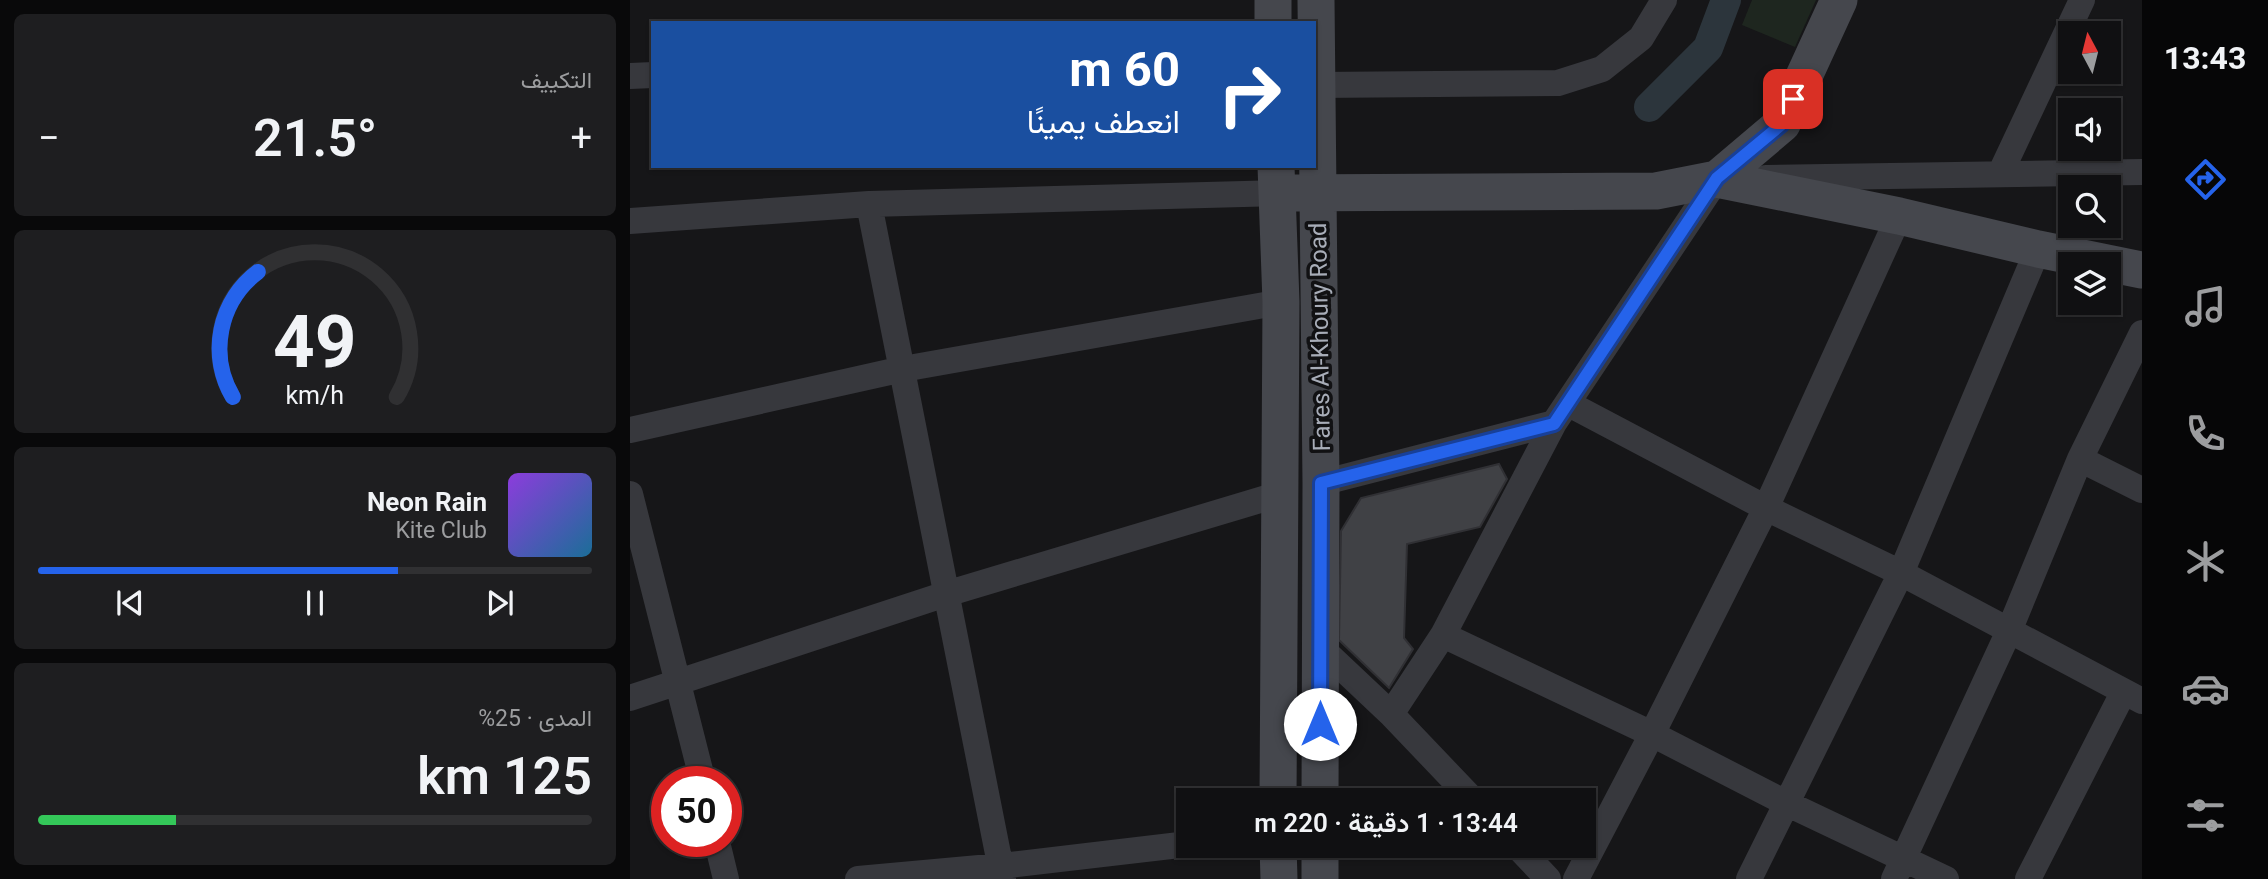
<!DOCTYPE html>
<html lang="ar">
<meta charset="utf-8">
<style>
:root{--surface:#101012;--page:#1e1e20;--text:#f1f3f6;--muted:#9c9d9f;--line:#303032;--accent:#2563eb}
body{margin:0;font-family:Roboto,Vazirmatn,sans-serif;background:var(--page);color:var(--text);direction:rtl;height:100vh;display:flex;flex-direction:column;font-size:26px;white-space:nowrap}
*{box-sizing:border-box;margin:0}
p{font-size:23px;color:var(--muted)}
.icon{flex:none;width:38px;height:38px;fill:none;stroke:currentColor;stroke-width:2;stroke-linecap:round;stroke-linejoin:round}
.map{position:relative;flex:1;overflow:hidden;direction:ltr}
.sheet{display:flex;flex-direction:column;gap:14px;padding:14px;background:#09090a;width:630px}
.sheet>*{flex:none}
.guide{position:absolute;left:21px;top:21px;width:665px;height:147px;border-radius:0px;box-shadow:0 2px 5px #0004,0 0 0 2px var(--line);direction:rtl;background:#1a4fa0;color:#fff;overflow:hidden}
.needle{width:46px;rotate:353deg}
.buttons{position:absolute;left:1428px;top:21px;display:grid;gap:14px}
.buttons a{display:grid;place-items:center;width:63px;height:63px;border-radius:0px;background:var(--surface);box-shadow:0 2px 5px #0004,0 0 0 2px var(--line);font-size:35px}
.speed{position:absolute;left:21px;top:766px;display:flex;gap:14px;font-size:35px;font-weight:700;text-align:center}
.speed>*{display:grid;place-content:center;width:91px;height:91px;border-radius:50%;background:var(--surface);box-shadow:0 2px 5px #0004,0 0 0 2px var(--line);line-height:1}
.speed .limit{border:10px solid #d22;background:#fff;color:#111}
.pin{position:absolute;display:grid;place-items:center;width:60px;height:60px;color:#fff;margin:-30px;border-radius:14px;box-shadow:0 4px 10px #0006}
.me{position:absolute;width:77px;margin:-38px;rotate:0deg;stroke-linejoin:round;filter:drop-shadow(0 0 5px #0008)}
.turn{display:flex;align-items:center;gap:24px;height:147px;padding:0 21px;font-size:32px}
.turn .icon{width:91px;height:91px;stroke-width:2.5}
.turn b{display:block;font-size:49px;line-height:60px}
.big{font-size:52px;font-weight:600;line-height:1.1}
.sheet .card{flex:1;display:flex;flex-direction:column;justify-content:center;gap:10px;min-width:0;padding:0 24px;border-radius:10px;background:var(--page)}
.sheet .dial{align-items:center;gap:0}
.dial svg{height:182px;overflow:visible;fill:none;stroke:var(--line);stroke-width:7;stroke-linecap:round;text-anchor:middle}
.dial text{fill:var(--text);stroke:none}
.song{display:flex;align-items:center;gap:21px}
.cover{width:84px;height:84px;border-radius:10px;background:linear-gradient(135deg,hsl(270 70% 55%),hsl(200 70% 35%))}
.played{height:7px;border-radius:4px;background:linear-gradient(90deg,var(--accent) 65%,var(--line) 65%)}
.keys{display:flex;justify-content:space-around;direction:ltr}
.heat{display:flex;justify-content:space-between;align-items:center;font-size:38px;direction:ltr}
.charge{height:10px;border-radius:5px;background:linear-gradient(90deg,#34c759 25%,var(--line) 0)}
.trip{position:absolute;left:546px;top:788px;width:420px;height:70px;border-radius:0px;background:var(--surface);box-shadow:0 2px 5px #0004,0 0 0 2px var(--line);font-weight:600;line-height:70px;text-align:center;direction:rtl}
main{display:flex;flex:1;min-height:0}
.menu{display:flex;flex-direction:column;width:126px;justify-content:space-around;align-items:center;background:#060607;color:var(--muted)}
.menu .icon{width:49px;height:49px}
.menu .on{color:var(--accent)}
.menu b{font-size:32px;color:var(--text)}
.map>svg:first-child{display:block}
.green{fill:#1e261f}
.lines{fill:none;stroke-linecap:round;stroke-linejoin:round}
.canal{stroke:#2c353c;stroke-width:30}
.building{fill:#404145;stroke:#303034;stroke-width:2}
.minor{stroke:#37383d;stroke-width:26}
.secondary{stroke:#45474d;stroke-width:37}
.route-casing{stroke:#184099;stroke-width:18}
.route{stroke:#2563eb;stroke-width:12}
.labels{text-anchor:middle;stroke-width:7;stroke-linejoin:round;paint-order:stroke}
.street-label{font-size:24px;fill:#a8adb8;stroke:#111113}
</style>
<main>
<nav class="menu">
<b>13:43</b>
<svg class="icon on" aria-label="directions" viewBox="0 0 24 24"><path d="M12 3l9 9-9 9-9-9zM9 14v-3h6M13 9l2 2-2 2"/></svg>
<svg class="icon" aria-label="music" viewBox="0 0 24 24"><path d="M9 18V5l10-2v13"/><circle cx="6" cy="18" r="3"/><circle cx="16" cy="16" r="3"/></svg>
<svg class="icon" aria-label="phone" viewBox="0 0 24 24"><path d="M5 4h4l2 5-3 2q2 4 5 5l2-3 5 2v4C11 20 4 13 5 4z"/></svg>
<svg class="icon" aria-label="climate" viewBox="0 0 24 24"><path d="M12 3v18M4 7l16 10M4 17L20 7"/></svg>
<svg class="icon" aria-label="car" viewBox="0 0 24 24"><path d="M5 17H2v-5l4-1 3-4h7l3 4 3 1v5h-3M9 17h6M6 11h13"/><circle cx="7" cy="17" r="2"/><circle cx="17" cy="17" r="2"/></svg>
<svg class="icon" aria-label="filters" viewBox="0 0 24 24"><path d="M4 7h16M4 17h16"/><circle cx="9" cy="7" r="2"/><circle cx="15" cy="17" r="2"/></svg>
</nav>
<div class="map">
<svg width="1512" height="879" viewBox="0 0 1512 879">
<rect width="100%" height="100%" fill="#161618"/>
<path class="green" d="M1122 0H1186L1165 47 1112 25Z"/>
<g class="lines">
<path class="canal" d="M1019 107 1078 48 1096 0"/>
</g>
<path class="building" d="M869 464 877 479 850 527 777 544 774 638 783 649 759 688 709 640 711 531 731 498Z"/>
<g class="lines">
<path class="minor" d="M0 76 23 75
M687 85 928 83 972 69 1011 38 1034 0
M1370 174 1452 0
M1136 178 1512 172
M239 204 373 879
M0 221 239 204 647 193
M939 404 1136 508 1271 573 1512 701
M0 430 273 369 651 302
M1450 459 1512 490
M691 483 924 423
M0 494 73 782
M813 635 1022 734 1158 804 1316 879
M691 648 761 714 843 800
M0 698 316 594 650 494
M761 714 813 635 924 423 1087 179 1097 178
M87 842 96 879
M886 845 918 879
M228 879 371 866 558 844
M946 879 1022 734 1136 508 1269 216
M1119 879 1271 573 1408 249
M1264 879 1379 631 1450 459 1512 333
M1398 879 1493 693"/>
<path class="secondary" d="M643 0V23
M686 0 691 483 690 800
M646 166 651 302 648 800
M1087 179 1152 124 1209 0
M647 193 1026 191 1087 179 1269 216 1408 249 1512 270
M648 845 649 879
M690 879V845"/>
</g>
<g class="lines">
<g class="route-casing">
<path id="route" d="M690 724 691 483 924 424 1087 178 1152 124 1163 99"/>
</g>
<use href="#route" class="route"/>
</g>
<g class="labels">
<g class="street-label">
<text transform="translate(690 337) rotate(-91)" y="8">Fares Al-Khoury Road</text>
</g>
</g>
</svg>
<div class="buttons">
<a><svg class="needle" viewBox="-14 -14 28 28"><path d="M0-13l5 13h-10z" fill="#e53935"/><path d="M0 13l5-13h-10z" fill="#9c9d9f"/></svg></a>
<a><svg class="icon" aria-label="sound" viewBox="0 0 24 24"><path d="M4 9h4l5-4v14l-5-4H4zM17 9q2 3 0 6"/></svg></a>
<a><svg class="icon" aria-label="search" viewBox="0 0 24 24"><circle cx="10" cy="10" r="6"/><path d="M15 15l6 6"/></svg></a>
<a><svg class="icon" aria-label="layers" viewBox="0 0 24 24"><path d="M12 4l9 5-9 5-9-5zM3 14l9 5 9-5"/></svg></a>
</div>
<div class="speed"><div class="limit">50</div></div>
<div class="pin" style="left:1163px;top:99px;background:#d93025"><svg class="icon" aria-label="arrive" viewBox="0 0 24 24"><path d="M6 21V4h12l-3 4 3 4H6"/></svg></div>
<svg class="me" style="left:690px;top:724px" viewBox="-20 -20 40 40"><circle r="19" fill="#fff"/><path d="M0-13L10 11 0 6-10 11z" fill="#2563eb"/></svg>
<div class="trip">13:44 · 1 دقيقة · 220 m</div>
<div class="guide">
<div class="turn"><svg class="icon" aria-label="right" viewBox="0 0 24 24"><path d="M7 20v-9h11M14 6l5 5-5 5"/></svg><div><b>60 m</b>انعطف يمينًا</div></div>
</div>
</div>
<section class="sheet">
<div class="card"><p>التكييف</p>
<div class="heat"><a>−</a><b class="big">21.5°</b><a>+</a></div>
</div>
<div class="card dial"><svg viewBox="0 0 100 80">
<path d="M14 69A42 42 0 1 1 86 69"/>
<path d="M14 69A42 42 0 0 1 25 14" stroke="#2563eb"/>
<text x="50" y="56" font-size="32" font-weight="700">49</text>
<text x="50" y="72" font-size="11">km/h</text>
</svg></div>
<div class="card">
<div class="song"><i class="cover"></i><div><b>Neon Rain</b><p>Kite Club</p></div></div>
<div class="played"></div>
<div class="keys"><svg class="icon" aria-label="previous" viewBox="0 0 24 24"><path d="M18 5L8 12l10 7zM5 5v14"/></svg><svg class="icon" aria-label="pause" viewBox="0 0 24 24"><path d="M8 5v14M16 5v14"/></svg><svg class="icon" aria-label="next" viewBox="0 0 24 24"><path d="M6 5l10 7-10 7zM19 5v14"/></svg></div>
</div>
<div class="card"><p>المدى · 25%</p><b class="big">125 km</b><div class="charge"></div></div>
</section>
</main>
